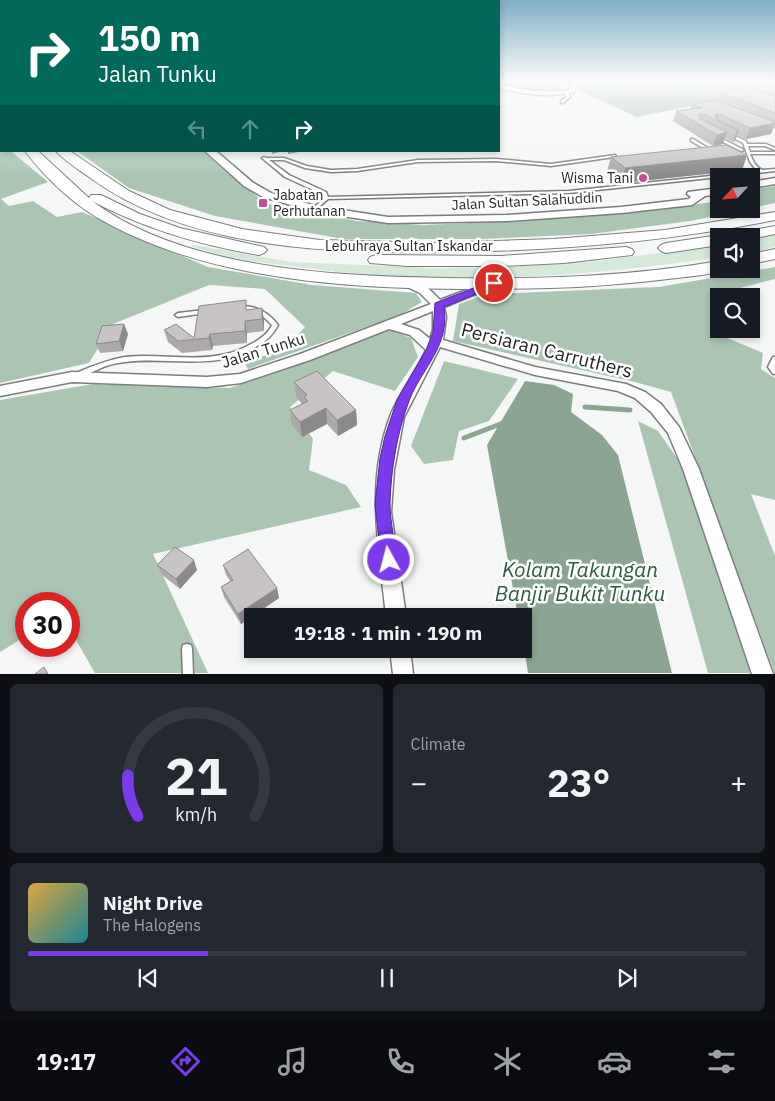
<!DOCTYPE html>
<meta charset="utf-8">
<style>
:root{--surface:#171b24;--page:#242831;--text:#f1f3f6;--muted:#9ea1a6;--line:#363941;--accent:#7c3aed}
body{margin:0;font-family:"IBM Plex Sans",sans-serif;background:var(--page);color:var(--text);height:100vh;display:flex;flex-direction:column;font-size:19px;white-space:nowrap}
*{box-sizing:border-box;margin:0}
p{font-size:16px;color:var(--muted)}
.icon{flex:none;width:28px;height:28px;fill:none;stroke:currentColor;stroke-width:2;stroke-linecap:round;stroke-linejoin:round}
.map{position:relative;height:674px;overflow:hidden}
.panel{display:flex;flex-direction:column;gap:10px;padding:10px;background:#0d0f14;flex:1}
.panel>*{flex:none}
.banner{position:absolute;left:0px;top:0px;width:500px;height:152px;box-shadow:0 2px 8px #0003;background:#00695c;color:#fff;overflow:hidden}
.needle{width:32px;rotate:244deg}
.buttons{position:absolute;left:710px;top:168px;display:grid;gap:10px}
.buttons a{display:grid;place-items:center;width:50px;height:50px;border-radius:0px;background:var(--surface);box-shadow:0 2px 8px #0003;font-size:25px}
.speed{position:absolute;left:15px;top:592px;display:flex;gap:10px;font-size:25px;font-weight:700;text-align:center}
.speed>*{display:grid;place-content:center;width:65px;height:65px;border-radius:50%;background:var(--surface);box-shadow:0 2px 8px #0003;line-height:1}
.speed .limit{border:8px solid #d22;background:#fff;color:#111}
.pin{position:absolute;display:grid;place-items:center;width:42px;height:42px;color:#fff;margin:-21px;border:2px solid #fff;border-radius:50%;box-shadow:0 1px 5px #0007}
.me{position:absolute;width:55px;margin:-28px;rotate:353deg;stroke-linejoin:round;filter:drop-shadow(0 0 4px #0008)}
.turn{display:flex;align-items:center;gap:18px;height:105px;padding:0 15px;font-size:22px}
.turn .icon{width:65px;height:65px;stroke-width:2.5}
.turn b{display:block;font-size:35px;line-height:42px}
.lanes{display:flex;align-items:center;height:48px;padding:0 15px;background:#0003;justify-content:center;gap:25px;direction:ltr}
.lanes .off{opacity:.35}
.big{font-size:38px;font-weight:700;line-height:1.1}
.panel .card{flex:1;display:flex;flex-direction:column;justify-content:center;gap:8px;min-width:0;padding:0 18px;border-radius:8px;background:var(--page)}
.panel .dial{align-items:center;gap:0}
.dial svg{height:130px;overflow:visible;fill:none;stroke:var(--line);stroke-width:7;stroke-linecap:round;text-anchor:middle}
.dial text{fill:var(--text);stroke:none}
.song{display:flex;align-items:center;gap:15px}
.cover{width:60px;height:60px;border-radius:8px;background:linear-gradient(135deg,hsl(40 70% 55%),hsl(190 70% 35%))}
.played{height:5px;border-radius:2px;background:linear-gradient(90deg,var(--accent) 25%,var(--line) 25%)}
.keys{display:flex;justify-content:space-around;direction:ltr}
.heat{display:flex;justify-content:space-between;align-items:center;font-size:28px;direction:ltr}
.panel .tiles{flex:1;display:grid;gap:10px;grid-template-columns:1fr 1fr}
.card:last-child{grid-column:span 2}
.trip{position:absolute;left:244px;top:608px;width:288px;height:50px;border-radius:0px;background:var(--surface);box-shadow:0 2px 8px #0003;font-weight:700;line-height:50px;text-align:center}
.dock{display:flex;height:80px;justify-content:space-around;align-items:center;background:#090b0e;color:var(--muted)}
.dock .icon{width:35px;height:35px}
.dock .current{color:var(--accent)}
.dock b{font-size:22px;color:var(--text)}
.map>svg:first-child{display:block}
.green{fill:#d4e9da}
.forest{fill:#aac6b3}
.water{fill:#8aa592}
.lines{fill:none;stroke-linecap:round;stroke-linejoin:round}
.stream{stroke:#8aa592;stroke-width:5}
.service-casing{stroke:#7b7e7c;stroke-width:3}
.minor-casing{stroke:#7b7e7c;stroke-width:3}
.tertiary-casing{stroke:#7b7e7c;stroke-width:3}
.primary-casing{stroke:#7b7e7c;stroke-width:2}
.path{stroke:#838584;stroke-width:1;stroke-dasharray:2.5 1;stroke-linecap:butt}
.service{fill:#fff;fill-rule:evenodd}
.minor{fill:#fff;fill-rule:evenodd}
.tertiary{fill:#fff;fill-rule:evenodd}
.primary{fill:#fff;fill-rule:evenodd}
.wall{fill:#aca9aa}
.shaded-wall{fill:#8c898b}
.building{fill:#c8c4c6;stroke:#8c898b}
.route{fill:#7c3aed;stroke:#51269a}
.poi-dot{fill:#c54a9b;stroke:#fff;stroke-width:2}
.labels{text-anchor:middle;stroke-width:5;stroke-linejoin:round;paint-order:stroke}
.far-poi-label{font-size:14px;fill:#242524;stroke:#fff;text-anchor:end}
.far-street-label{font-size:14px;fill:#242524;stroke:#fff}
.street-label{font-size:16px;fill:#242524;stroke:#fff}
.near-street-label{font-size:19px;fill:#242524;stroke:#fff}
.near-water-label{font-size:21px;font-style:italic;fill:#2b5a3d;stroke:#fff}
</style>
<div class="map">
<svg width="775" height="674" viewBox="0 0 775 674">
<rect width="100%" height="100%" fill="#f4f7f5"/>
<path class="green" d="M775 234V247L751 253V240Z
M194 245 292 262 433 268 509 267 598 261 719 245V257C583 278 443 286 307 268 268 264 228 259 191 246Z"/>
<path class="forest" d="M559 81 563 87C546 99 516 88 499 82Z
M579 81H614L660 86V81L775 82V97L760 92 637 117 579 91Z
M0 144 1 151 12 152 48 182 1 199 9 206 33 201 57 217 82 212 208 267 312 285 416 293 422 302 400 315 248 369 244 362 283 350 305 327 265 289 209 285 113 324 89 363 0 383Z
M77 151H204L260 199 269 204 357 221 424 225 493 222 659 209 713 202 719 196V209H749L690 221 591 234 483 239H343L215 216 129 188Z
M775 186V203L751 208V190Z
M775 267V279L717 294 713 332 763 353 761 369 775 378V500L751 494 775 556V674L671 392 635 382 453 341 459 304 487 294 659 287Z
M390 330 411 338 418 357 395 391 333 371 290 407 313 439 309 470 346 485 361 507 153 554 208 673H95L69 628V604H26V636L0 652V400L93 384 230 388Z
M444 361 518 379 489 421 459 431 453 460 424 464 411 446Z
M638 421 658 431 693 481 750 673H708Z"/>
<path class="water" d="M525 381 554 385 573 394 571 412 602 435 618 455 672 673H528L523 640 522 616H518L487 445Z"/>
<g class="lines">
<path class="stream" d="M585 407 630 410
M464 438 503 423"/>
<g class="service-casing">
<path id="service" d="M566 91 569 92 570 97 563 103H561V101L566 97Z
M729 134H731L746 141 747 144H766L775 148V150L765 146H748L750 152H775V154H750C753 161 755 166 762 170L775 169V171L728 176H719V177L569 193 328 199 315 210H313V208L325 198 322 194 285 177 262 158 264 157 266 158H284L307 166 331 170 357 169 418 160 496 159 551 164 615 155 616 156 614 157 551 166 496 161 418 162 357 171 331 172 305 168 284 160H269L289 175 326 192 328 197 569 191 757 171 750 162 743 143 729 136Z
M717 137H719L744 150 741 151 717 139Z
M691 139H693L713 151 710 152 691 141Z
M239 306C255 305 268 312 278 325 273 335 266 341 257 346 216 372 169 356 125 362 116 363 107 365 99 369 91 372 82 378 74 378L73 376 74 374C90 367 107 360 125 357 168 352 212 368 253 343 260 339 268 334 272 325 260 312 254 311 237 309L236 308Z
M204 310 206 311 207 312 206 313 178 317 175 315 178 313Z
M773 357H775V374H773L768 367Z
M187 644 191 645 192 649 193 674H183L182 649 183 645Z"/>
</g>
<g class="minor-casing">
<path id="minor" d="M572 81H578L574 92C548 98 524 95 499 88V84C522 90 545 94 569 90Z
M405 279 428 288 440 300 490 281H498L500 283 498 285 444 307 446 317 443 340 535 367 626 384 645 392 661 404 679 427 699 469 773 674H752L683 469 668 433 651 412 635 398 618 391 535 375 440 347 404 417 394 470 391 512 406 616H386C379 548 365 481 391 414 400 392 416 372 426 350L410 335 389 329 310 360 241 383 207 387 72 382 0 396V386L72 372 207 377 240 374 300 354 431 304 420 293 401 284 399 282 401 280ZM433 311V330L430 339 419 330 401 324Z
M390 649H410L413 674H393Z"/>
</g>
<g class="tertiary-casing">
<path id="tertiary" d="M205 151H216L252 182 271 193 316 206 388 217 507 215 621 207 689 199 691 197 687 194 688 192 719 188V194L705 196 692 205 621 213 507 221 388 223 315 212 263 197 244 186Z
M775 178V184L751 188V182Z"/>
</g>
<g class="primary-casing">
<path id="primary" d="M0 129H1V135H0Z
M25 151H38L91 200 89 198 91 195H101L140 214 180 228 264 247 267 250 264 253 259 255C200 245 145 229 92 201 185 270 335 276 447 278 538 279 628 277 719 261V269H725C711 275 693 276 677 278 635 283 592 287 550 288 408 291 234 292 107 223 76 207 46 179 25 151Z
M56 151H70L129 191 170 210 242 229 320 240 439 243 554 239 665 230 775 212V220C670 241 563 250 456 252 335 254 190 251 89 177 78 169 65 161 56 151Z
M775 226V234L751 239V236H734L737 233Z
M719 235 722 236H719V245L666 253 661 251 658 248 661 245 666 243Z
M626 247 632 249 634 252 632 255 564 263 501 266H407L370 263 368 260 370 257 376 255 501 256Z
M775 249V259L751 264V254Z"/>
</g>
<path class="path" d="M775 93 771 94 775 96"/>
<use href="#service" class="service"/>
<use href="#minor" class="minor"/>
<use href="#tertiary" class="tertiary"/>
<use href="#primary" class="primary"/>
</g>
<path class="wall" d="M720 92 775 96V129L773 128 771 134 746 139 737 135 735 141 733 142 725 138 723 144 713 146 673 121 676 111 690 109 692 104 717 101Z
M747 155 742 170 622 183 607 171 611 157Z
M248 310 264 320V331L247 333V343L213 346 212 350 182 353 168 342 164 330 194 338Z
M128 334 123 351 100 353 96 344Z
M294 382 356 410 357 425 338 436 327 424 302 437 292 425 290 410 302 404 296 397Z
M157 565 197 570 180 589 162 575Z
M223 565 277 588 279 598 241 624 224 597 221 587 230 581 226 575Z"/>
<path class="shaded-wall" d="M715 114H719L717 121 714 119Z
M775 123 771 134 746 139 750 128Z
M737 130H739L735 141 733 142Z
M727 132 723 144 713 146 717 135Z
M272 151H283L272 154Z
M288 151H304L288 154Z
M747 155 742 170 622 183 625 168Z
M262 308 264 320V331L262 319Z
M245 321 247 333V343L245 331Z
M124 324 128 334 123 351 119 341Z
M210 334 213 346 212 350 209 338Z
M326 408 327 424 302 437 300 422Z
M356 410 357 425 338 436 337 420Z
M194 560 197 570 180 589 176 579Z
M277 588 279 598 241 624 238 614Z"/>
<path class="building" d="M747 87 775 96V113L720 92Z
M715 100 775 122V123L750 128 719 114H715L716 119 739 130H737L703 114H699L700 119 727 132 717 135 676 111 702 108 692 104Z
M726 145 747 155 625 168 611 157Z
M246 300V310L262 308V319L245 321V331L210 334 209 338 178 341 164 330 176 324 194 338 199 306Z
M124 324 119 341 96 344 102 326Z
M317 371 356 410 337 420 326 408 300 422 290 410 308 401 304 397 307 395 294 382Z
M175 547 194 560 176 579 157 565Z
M248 549 277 588 238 614 221 587 233 580 223 565Z
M44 667 48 674H35Z"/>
<linearGradient id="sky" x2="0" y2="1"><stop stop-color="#82aec6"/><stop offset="0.46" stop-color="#fafbfa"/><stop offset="1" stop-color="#fafbfa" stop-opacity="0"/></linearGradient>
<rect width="775" height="176" fill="url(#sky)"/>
<path class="route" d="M494 280 499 283 498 285 444 307C450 347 422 367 409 401 397 433 391 469 390 503 390 522 395 542 397 560L395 566 389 568 383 566 381 560 375 504 380 458 385 436 397 400 426 350 433 332 435 303Z"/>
<g class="poi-dot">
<circle cx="643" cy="178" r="5"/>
<rect x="258" y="198" width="10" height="10" rx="2.5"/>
</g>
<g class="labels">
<g class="far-poi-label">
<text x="633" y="183">Wisma Tani</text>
<text x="273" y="200" text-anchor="start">Jabatan<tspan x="273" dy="16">Perhutanan</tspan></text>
</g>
<g class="far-street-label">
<text transform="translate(527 201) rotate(-3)" y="5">Jalan Sultan Salahuddin</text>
<text x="409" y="251">Lebuhraya Sultan Iskandar</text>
</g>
<g class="street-label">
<text transform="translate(263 350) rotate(-17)" y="6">Jalan Tunku</text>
</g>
<g class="near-street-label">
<text transform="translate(547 350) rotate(14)" y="7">Persiaran Carruthers</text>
</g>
<g class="near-water-label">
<text x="580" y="577">Kolam Takungan<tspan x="580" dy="24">Banjir Bukit Tunku</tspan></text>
</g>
</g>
</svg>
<div class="buttons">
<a><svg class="needle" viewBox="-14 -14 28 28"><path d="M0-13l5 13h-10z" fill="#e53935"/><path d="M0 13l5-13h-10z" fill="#9ea1a6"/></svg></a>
<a><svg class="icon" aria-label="sound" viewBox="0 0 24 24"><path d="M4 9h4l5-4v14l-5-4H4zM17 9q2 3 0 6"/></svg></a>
<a><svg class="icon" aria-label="search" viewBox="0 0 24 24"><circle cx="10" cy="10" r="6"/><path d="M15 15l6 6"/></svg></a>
</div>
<div class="speed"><div class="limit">30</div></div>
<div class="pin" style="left:494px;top:283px;background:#d93025"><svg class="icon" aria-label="arrive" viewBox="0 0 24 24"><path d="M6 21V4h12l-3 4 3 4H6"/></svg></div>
<svg class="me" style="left:389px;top:560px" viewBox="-20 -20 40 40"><circle r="17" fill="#7c3aed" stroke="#fff" stroke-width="3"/><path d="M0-11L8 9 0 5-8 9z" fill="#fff"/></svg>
<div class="trip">19:18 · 1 min · 190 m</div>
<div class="banner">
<div class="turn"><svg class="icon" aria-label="right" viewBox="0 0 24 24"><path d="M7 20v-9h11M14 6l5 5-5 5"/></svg><div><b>150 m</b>Jalan Tunku</div></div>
<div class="lanes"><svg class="icon off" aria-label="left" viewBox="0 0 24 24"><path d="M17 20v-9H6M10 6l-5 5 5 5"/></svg><svg class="icon off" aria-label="ahead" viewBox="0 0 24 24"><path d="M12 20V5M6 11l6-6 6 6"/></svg><svg class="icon" aria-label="right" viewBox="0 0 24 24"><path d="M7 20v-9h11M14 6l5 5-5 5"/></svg></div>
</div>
</div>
<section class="panel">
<div class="tiles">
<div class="card dial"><svg viewBox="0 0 100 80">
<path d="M14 69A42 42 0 1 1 86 69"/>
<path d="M14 69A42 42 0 0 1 8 44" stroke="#7c3aed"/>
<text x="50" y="56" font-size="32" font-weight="700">21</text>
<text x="50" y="72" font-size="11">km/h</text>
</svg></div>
<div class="card"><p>Climate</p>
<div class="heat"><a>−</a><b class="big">23°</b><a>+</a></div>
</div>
<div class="card">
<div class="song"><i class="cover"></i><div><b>Night Drive</b><p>The Halogens</p></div></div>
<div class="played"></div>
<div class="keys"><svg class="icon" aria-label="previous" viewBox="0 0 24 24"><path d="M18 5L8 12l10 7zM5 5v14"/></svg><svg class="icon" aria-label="pause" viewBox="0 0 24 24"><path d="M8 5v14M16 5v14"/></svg><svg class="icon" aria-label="next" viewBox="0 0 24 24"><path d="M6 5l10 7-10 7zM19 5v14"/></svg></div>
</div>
</div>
</section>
<nav class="dock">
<b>19:17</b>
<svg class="icon current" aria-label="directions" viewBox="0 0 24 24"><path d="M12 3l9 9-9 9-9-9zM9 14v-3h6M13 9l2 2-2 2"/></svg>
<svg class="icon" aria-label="music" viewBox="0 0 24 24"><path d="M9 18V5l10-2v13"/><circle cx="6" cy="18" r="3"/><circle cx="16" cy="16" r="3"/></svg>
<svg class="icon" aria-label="phone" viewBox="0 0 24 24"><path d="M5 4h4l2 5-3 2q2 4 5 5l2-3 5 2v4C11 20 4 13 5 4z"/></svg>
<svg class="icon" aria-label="climate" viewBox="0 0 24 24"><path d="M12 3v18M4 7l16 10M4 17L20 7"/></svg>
<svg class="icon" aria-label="car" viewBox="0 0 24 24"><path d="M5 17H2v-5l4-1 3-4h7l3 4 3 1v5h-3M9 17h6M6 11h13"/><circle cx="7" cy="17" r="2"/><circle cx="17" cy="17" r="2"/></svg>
<svg class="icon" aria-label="filters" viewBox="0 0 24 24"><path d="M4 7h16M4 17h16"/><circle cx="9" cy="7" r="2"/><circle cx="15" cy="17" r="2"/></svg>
</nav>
